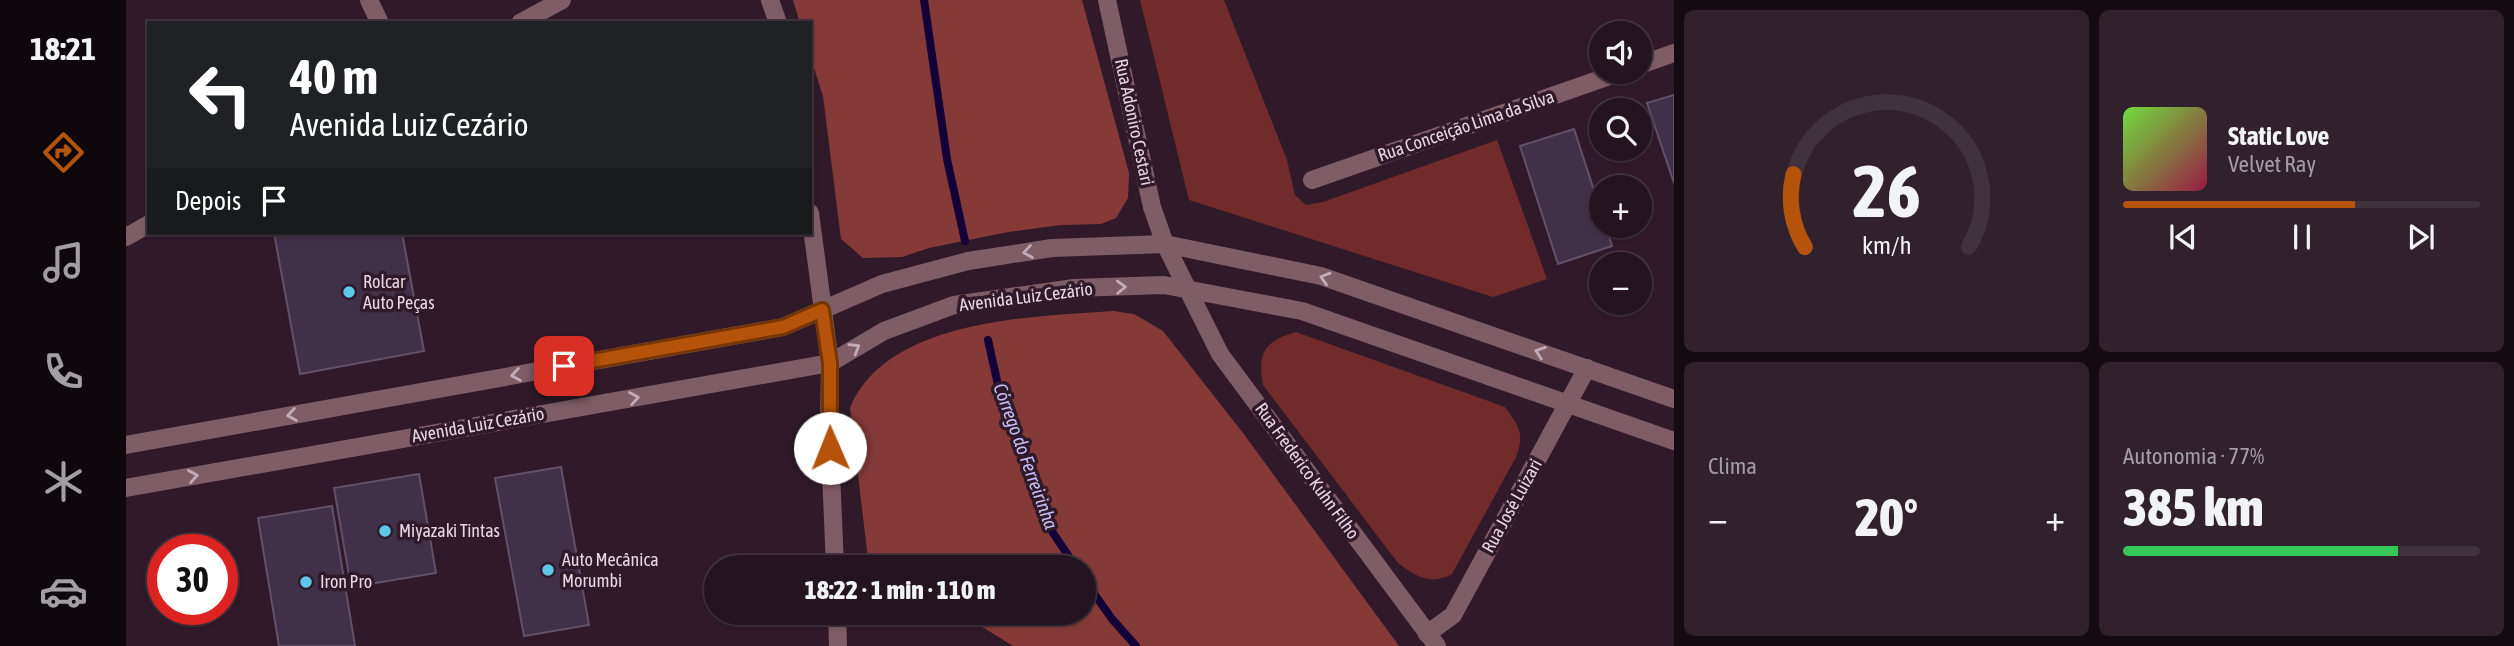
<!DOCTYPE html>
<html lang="pt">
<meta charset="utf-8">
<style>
:root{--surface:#241420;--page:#30212d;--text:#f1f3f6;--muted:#a39ea5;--line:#41333e;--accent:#b45309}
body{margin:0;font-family:"Asap Condensed",sans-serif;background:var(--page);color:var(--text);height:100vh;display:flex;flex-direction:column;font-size:26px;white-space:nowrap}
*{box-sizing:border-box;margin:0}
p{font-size:23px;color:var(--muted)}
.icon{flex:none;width:38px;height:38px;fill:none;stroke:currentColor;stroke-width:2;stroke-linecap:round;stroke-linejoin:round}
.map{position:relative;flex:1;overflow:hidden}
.details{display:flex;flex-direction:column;gap:10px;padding:10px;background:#140b12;width:840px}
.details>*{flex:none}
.top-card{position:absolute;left:21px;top:21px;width:665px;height:214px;border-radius:0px;box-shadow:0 2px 5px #0004,0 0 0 2px var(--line);background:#202124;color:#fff;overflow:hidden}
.controls{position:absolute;left:1463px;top:21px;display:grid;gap:14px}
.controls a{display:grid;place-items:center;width:63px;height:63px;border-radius:50%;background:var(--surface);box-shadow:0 2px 5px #0004,0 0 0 2px var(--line);font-size:35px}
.speed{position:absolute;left:21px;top:534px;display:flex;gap:14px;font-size:35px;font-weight:700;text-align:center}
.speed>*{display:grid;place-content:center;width:91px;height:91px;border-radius:50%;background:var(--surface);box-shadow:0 2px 5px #0004,0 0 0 2px var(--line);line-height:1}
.speed .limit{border:10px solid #d22;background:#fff;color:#111}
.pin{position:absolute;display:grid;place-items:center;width:60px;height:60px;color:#fff;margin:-30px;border-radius:14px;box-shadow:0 4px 10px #0006}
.me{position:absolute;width:77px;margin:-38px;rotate:359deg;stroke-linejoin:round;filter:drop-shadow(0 0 5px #0008)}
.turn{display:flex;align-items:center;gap:24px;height:147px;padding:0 28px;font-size:32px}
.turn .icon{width:91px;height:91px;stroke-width:2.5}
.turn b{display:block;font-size:49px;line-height:60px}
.then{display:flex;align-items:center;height:66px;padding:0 28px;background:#0003;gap:14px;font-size:26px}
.big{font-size:52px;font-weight:800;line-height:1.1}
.details .tile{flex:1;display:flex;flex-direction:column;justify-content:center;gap:10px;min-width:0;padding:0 24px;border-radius:10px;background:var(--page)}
.details .dial{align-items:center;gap:0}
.dial svg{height:182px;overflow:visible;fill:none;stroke:var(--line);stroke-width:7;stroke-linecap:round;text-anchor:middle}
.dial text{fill:var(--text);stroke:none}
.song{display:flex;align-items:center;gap:21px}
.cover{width:84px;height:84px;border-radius:10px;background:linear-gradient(135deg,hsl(100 70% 55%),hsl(340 70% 35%))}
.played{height:7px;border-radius:4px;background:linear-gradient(90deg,var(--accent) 65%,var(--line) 65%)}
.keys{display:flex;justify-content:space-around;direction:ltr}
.heat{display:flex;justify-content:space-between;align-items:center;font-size:38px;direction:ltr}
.charge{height:10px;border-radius:5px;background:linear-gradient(90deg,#34c759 77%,var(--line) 0)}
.details .tiles{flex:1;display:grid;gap:10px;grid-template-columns:repeat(2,1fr)}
.trip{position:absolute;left:578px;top:555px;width:392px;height:70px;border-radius:35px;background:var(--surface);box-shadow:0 2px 5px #0004,0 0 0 2px var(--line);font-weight:800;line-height:70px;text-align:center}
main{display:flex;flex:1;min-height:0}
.dock{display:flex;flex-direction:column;width:126px;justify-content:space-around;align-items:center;background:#0e080d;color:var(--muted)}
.dock .icon{width:49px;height:49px}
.dock .selected{color:var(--accent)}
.dock b{font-size:32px;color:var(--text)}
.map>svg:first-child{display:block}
.green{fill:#722b2b}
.forest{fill:#853a38}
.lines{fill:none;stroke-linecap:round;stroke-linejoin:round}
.stream{stroke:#140039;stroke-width:8}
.building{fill:#403148;stroke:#605169;stroke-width:2}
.minor{stroke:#7f5d67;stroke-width:18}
.oneway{stroke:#c3acb7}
.route-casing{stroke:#753606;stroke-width:18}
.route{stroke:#b45309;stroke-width:12}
.poi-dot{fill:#5cc7e7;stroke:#301a2a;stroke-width:2.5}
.labels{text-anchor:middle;stroke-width:7;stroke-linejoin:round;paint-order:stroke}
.street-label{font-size:18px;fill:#e7d7e2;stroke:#301a2a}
.poi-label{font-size:18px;fill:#e7d7e2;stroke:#301a2a;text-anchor:start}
.water-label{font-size:19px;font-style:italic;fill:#c5bef8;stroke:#301a2a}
</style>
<main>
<nav class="dock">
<b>18:21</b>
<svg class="icon selected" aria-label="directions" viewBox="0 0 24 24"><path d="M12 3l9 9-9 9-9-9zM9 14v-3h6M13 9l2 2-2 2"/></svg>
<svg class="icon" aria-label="music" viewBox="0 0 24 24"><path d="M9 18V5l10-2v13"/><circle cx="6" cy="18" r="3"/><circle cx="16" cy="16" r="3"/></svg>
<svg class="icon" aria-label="phone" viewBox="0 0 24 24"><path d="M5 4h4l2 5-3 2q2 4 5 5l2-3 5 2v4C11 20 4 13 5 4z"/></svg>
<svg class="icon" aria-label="climate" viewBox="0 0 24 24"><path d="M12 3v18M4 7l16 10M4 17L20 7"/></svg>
<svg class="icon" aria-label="car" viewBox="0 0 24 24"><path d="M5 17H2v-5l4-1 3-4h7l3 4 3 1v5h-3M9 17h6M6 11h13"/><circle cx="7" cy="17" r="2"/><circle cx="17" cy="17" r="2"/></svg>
</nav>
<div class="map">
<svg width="1548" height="646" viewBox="0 0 1548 646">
<rect width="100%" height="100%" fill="#301a2a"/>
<path class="green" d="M1014 0H1098L1161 160 1169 195 1180 205 1197 202 1371 140 1421 279 1367 297 1063 200Z
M1170 332 1379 407C1393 427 1399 433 1390 457L1326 574C1305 586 1289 576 1272 563L1137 385C1131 352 1139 341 1170 332Z"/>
<path class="forest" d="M667 0H956L1003 173 1002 198 990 218 975 224 935 225 882 232 803 248 776 257 737 258 715 239 697 96 684 56V23H674Z
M987 311 1008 314 1037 331 1117 433 1273 646H887L858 628 825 613 957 612V567H743L724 408C761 319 905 317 987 311Z"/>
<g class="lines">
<path class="stream" d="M798 0 821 159 839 241
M862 340 874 394 927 533 950 567
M957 578 986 619 1010 646"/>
</g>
<path class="building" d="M1548 95V183L1521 103Z
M1448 129 1475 212V226H1480L1486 246 1432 264 1394 146Z
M148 233H276L298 351 174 374Z
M435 467 463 625 398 636 369 478Z
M293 474 310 573 225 587 208 488Z
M206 506 229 646H153L132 518Z"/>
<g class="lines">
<path class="minor" d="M243 0 254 23
M644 0 652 23
M981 0 1026 207 1039 244 1094 354 1311 646
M394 23 436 0
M1514 65 1548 53
M1186 180 1495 72
M684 213 704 363 703 424 709 567
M0 237 23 224
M0 445 657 327 756 284 842 261 926 248 1039 244 1195 276 1548 399
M0 488 704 363 758 331 828 305 948 288 1038 285 1176 311 1548 441
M711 612 712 646
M1301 634 1327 615 1461 368"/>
</g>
<defs><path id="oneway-chevron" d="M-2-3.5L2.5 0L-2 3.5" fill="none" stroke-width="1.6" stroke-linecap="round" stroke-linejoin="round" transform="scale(1.75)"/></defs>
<g class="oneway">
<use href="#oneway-chevron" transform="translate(902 252) rotate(171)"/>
<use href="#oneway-chevron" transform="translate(1199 278) rotate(-163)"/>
<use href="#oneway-chevron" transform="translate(995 287) rotate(-2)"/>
<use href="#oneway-chevron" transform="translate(729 348) rotate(-31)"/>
<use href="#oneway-chevron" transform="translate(1414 352) rotate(-161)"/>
<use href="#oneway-chevron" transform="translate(390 375) rotate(170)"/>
<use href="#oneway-chevron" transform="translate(508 398) rotate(-10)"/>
<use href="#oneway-chevron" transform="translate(166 415) rotate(170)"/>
<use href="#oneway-chevron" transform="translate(67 476) rotate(-10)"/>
</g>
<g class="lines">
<g class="route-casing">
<path id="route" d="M438 366 657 327 696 310 704 363V448"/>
</g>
<use href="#route" class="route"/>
</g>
<g class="poi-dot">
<circle cx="223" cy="292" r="7"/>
<circle cx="259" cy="531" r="7"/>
<circle cx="422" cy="570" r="7"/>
<circle cx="180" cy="582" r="7"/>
</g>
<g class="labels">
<g class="street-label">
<text transform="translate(1008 122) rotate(78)" y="6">Rua Adoniro Cestari</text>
<text transform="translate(1340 126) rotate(-19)" y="6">Rua Conceição Lima da Silva</text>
<text transform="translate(900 297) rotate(-7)" y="6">Avenida Luiz Cezário</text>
<text transform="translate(352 425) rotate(-10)" y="6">Avenida Luiz Cezário</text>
<text transform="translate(1181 471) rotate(54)" y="6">Rua Frederico Kuhn Filho</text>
<text transform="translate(1386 506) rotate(-61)" y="6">Rua José Luizari</text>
</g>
<g class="poi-label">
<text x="237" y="288">Rolcar<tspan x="237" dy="21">Auto Peças</tspan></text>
<text x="273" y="537">Miyazaki Tintas</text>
<text x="436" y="566">Auto Mecânica<tspan x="436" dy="21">Morumbi</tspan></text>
<text x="194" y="588">Iron Pro</text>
</g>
<g class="water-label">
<text transform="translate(900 456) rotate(70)" y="7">Córrego do Ferreirinha</text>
</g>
</g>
</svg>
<div class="controls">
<a><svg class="icon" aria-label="sound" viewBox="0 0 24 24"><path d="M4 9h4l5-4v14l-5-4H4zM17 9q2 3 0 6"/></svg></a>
<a><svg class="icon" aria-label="search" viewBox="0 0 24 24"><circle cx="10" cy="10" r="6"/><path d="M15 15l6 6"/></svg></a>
<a>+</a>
<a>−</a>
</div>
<div class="speed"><div class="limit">30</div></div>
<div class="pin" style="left:438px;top:366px;background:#d93025"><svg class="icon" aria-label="arrive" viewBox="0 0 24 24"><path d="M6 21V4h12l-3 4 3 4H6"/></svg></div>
<svg class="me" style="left:704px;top:448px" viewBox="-20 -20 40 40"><circle r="19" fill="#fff"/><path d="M0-13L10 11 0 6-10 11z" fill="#b45309"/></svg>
<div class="trip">18:22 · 1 min · 110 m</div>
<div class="top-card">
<div class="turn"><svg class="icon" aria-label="left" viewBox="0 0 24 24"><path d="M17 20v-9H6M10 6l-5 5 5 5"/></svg><div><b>40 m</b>Avenida Luiz Cezário</div></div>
<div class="then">Depois<svg class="icon" aria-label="arrive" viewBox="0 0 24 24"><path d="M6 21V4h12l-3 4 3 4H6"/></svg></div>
</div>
</div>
<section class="details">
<div class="tiles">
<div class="tile dial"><svg viewBox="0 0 100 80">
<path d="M14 69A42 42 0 1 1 86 69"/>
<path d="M14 69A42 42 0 0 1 9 37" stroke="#b45309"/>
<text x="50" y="56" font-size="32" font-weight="700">26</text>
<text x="50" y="72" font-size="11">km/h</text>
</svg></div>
<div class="tile">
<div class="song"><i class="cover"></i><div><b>Static Love</b><p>Velvet Ray</p></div></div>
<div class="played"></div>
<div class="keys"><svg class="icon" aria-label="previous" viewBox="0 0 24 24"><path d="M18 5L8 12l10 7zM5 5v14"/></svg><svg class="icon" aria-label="pause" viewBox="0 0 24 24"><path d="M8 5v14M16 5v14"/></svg><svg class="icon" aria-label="next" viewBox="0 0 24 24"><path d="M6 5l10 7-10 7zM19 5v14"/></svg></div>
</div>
<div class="tile"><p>Clima</p>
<div class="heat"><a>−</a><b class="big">20°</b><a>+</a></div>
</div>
<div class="tile"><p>Autonomia · 77%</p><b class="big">385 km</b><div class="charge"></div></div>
</div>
</section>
</main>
